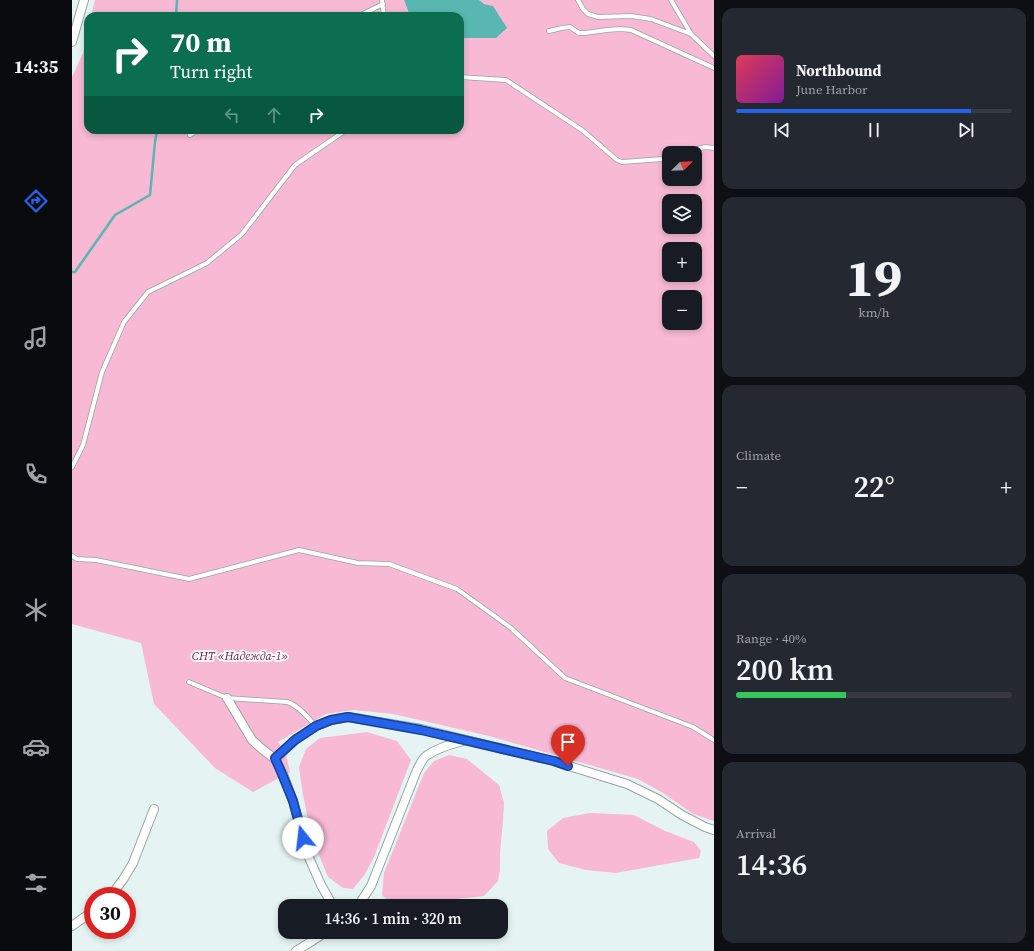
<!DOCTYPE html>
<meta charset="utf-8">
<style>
:root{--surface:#171b24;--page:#242831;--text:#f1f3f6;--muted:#9ea1a6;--line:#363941;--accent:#2563eb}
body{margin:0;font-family:"Source Serif 4",serif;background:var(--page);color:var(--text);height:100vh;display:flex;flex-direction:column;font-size:15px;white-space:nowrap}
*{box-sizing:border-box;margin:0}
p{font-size:13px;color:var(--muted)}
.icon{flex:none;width:22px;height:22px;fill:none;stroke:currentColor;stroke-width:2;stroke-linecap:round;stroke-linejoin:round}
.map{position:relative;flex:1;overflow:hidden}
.side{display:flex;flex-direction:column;gap:8px;padding:8px;background:#0d0f14;width:320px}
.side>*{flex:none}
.banner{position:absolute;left:12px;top:12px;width:380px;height:122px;border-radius:12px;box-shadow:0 2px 6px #0003;background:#0b6e4f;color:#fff;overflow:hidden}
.needle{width:26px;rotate:67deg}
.tools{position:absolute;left:590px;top:146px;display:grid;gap:8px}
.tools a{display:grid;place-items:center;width:40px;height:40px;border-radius:8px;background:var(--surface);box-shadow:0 2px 6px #0003;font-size:20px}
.speed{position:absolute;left:12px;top:887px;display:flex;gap:8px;font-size:20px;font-weight:700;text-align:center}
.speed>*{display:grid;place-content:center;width:52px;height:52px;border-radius:50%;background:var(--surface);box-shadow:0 2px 6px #0003;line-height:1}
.speed .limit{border:6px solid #d22;background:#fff;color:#111}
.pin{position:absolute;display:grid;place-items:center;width:34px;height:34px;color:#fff;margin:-41px -17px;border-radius:50% 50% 50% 0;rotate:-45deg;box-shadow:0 0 4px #0007}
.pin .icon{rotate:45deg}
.me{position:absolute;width:44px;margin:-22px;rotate:344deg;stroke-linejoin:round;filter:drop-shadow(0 0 3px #0008)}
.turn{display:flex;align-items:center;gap:14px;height:84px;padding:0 20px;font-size:18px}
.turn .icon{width:52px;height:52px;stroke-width:2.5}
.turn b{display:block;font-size:28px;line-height:34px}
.lanes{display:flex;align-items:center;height:38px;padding:0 20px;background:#0003;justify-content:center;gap:20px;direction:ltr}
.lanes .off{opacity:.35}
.big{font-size:30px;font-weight:600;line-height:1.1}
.side .tile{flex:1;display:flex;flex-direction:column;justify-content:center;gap:6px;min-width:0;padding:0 14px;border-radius:12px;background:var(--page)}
.side .dial{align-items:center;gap:0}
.dial b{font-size:52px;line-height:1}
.song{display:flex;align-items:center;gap:12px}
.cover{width:48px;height:48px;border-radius:6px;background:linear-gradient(135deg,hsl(350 70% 55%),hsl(290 70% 35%))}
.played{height:4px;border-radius:2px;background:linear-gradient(90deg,var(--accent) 85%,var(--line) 85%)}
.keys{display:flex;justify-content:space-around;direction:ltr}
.heat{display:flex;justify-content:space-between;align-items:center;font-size:22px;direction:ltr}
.charge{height:6px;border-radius:3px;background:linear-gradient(90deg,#34c759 40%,var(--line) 0)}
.trip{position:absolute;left:206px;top:899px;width:230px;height:40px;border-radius:12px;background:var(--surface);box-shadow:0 2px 6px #0003;font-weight:600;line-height:40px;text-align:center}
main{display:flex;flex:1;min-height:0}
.menu{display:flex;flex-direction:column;width:72px;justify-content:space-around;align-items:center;background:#090b0e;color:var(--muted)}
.menu .icon{width:28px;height:28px}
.menu .active{color:var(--accent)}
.menu b{font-size:18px;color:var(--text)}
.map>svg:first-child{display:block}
.green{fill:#f7b9d4;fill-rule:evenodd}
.water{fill:#5ab6b0}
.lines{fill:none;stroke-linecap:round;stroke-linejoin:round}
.stream{stroke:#5ab6b0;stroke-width:2.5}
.service-casing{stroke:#96a4a3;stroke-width:5.5}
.minor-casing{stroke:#96a4a3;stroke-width:10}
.service{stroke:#fff;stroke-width:4}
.minor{stroke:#fff;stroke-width:8}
.route-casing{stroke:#184099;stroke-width:10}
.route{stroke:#2563eb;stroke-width:7}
.labels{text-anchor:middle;stroke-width:3.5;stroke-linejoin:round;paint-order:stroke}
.park-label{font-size:12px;font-style:italic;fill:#6a1c46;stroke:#fff}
</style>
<main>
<nav class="menu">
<b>14:35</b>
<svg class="icon active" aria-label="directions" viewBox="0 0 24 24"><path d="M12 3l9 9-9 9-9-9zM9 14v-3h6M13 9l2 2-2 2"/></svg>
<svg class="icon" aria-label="music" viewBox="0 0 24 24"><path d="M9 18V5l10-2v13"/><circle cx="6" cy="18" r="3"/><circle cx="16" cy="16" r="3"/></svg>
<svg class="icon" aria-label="phone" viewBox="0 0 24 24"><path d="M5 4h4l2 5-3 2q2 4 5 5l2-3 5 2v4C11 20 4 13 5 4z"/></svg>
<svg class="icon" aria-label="climate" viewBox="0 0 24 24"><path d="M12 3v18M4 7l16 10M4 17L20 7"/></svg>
<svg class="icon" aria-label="car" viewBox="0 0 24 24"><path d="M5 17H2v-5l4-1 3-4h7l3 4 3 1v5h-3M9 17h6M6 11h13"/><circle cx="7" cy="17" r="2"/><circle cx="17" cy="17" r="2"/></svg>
<svg class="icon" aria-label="filters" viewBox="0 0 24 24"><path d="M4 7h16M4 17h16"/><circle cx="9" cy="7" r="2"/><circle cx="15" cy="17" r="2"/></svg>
</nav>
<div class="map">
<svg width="642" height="951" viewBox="0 0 642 951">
<rect width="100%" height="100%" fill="#e5f4f2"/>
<path class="green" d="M23 0H332L338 16H19Z
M407 0H642V821L621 814 591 793 566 779 417 736 321 714 282 710 254 714 206 742 214 754 218 772 181 792 143 768 82 704 69 643 0 624V77L11 53 16 31V130H388V38H394L421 6 412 4ZM597 153H623V179H597ZM597 201H623V227H597ZM597 249H623V275H597ZM597 297H623V323H597Z
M295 732 325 741 339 760 302 857 293 874 281 889 271 888 256 877 240 838 231 795 227 767 234 749 248 738Z
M377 755 395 759 427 785 432 803 431 821 428 853V870L426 881 412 896 358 902 349 906H322L310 895 312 873 352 773 362 761Z
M518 813 562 815 593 831 622 842 629 851 627 858 544 873 514 870 487 863 476 849 475 831 491 818Z"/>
<path class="water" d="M332 0H407L412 4 421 6 435 28 424 38H388V16H338Z"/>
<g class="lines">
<path class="stream" d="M104 16 105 0
M0 272H3L43 215 78 195 83 142 85 130"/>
<g class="service-casing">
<path id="service" d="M310 0 312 16
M506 0 511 9 516 14 526 17 559 16 579 19 619 34 642 56
M599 0 619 34
M287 16 311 4
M477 31 490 28 498 27 507 33H513L535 30 548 29 559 30 642 68
M388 77 434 80 510 130 545 160 550 162 591 159 597 157
M118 135 125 130
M610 153 633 147 642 148
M0 467 11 445 30 372 52 322 76 292 135 263 170 234 223 165 274 130
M0 556 5 559 24 560 117 579 227 550 286 563 317 564 385 589 439 628 493 678 621 727 642 740
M117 682 155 698 215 702C226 705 236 718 244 726"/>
</g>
<g class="minor-casing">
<path id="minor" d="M0 42 12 0
M155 698 180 740 190 749 203 759 211 774 221 801 235 853 249 885 261 906
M203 759 223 740 244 726 259 720 276 717 289 719 349 729 481 761 555 784 586 799 610 815 633 827 642 830
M39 896 52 878 61 863 82 809
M284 906 288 903 299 886 345 770C348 765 350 759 354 756 365 748 379 744 391 741
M0 926 21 911
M224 951 237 943 254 932"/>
</g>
<use href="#service" class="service"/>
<use href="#minor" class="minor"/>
</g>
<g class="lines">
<g class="route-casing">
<path id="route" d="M231 838 221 801 210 774 203 758 223 740 244 726 259 720 276 717 349 730 482 761 496 766"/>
</g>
<use href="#route" class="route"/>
</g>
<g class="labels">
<g class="park-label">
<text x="168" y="660">СНТ «Надежда-1»</text>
</g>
</g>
</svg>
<div class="tools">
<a><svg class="needle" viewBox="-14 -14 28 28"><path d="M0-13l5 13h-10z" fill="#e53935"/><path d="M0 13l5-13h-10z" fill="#9ea1a6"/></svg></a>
<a><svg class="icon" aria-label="layers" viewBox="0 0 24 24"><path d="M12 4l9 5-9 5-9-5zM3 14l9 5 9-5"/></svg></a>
<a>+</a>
<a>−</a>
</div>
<div class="speed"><div class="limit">30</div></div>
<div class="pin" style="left:496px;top:766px;background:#d93025"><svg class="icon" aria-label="arrive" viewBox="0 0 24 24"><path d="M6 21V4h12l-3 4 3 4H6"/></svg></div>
<svg class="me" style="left:231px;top:838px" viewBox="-20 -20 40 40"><circle r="19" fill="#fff"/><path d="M0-13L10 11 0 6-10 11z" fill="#2563eb"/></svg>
<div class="trip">14:36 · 1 min · 320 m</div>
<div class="banner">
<div class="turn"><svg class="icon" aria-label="right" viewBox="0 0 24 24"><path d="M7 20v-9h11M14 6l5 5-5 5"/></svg><div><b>70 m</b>Turn right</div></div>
<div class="lanes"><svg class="icon off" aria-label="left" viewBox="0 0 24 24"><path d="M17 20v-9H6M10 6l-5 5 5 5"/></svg><svg class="icon off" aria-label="ahead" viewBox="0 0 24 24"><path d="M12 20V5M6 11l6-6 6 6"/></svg><svg class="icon" aria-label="right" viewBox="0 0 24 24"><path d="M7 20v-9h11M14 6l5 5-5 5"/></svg></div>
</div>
</div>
<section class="side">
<div class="tile">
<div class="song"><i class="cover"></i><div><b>Northbound</b><p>June Harbor</p></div></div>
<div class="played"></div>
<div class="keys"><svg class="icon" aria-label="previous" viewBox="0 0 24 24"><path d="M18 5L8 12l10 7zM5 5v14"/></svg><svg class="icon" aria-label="pause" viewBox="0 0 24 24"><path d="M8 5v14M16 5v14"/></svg><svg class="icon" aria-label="next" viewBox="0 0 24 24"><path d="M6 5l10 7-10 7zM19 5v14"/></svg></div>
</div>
<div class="tile dial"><b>19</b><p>km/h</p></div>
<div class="tile"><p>Climate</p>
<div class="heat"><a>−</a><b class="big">22°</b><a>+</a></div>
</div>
<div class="tile"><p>Range · 40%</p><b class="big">200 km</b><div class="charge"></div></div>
<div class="tile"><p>Arrival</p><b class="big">14:36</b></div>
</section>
</main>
